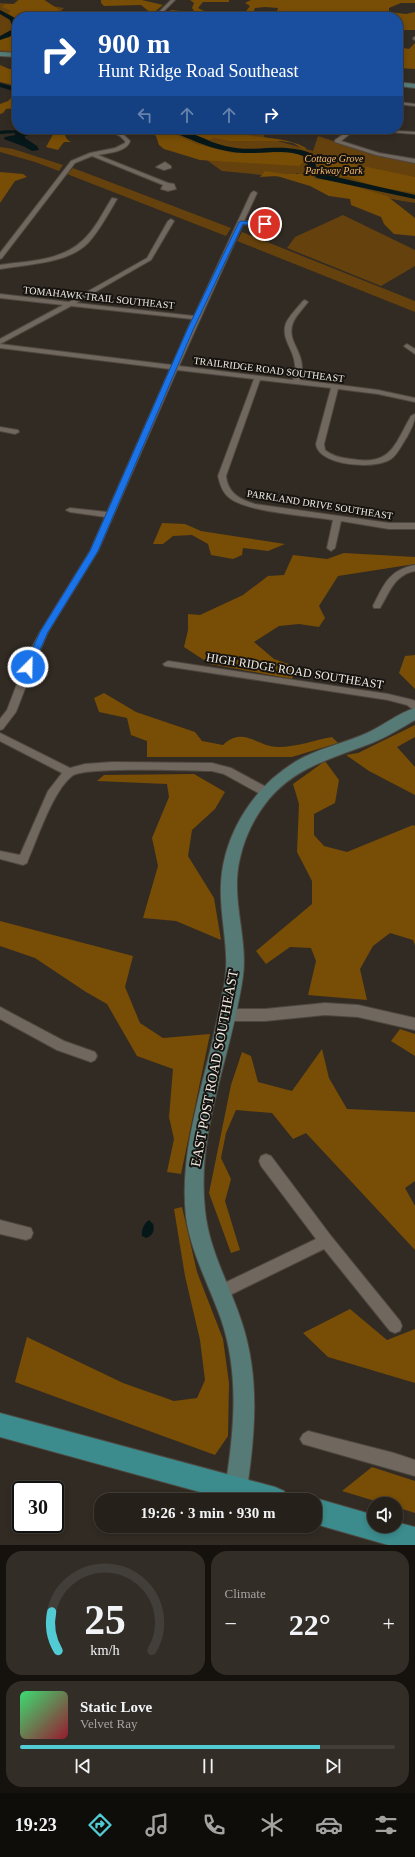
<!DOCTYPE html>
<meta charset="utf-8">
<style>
:root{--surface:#26201a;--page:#322d27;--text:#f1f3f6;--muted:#a4a3a2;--line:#423e39;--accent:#51ccd4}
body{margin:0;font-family:Georgia,serif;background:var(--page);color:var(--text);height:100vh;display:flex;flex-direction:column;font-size:15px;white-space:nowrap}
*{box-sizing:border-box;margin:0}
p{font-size:13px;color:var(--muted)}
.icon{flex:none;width:22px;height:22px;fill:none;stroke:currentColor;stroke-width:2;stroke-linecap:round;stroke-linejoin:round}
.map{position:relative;height:1545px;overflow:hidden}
.drawer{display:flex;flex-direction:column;gap:6px;padding:6px;background:#15120e;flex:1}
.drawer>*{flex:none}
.hud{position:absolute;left:12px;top:12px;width:391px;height:122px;border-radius:16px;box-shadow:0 2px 6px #0003,0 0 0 1px var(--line);background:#1a4fa0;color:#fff;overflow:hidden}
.tools{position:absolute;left:367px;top:1497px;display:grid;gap:8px}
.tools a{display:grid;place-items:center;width:36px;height:36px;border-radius:50%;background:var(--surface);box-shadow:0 2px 6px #0003,0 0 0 1px var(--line);font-size:20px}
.speed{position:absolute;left:12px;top:1481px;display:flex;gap:8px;font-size:20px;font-weight:700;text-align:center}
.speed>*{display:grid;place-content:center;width:52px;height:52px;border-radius:50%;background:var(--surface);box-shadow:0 2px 6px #0003,0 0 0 1px var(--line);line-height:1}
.speed .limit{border:2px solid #111;border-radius:6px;background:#fff;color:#111}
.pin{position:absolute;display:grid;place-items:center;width:34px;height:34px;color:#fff;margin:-17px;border:2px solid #fff;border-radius:50%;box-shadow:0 1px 4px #0007}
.me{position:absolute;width:44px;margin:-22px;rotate:23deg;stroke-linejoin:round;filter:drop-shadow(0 0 3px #0008)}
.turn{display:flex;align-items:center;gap:14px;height:84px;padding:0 20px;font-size:18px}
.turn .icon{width:52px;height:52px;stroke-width:2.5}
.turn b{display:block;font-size:28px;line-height:34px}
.lanes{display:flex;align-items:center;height:38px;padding:0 20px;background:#0003;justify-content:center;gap:20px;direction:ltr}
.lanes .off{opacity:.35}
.big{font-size:30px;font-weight:700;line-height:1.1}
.drawer .tile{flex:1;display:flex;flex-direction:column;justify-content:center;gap:6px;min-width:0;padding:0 14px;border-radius:16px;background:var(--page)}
.drawer .dial{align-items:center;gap:0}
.dial svg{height:104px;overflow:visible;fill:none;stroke:var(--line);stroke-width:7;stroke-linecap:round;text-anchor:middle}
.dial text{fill:var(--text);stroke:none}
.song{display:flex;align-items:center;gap:12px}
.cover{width:48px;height:48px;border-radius:6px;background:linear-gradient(135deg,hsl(140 70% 55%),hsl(350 70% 35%))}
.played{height:4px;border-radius:2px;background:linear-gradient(90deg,var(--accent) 80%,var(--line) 80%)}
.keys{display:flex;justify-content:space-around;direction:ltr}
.heat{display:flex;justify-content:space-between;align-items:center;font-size:22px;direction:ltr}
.drawer .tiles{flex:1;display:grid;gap:6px;grid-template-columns:1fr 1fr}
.tile:last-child{grid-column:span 2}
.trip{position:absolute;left:94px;top:1493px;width:228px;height:40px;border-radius:16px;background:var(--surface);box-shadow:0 2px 6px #0003,0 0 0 1px var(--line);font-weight:700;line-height:40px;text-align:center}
.dock{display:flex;height:64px;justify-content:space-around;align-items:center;background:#0f0d0a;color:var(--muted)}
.dock .icon{width:28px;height:28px}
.dock .on{color:var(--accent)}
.dock b{font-size:18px;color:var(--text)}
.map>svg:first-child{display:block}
.green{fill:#65410d}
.forest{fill:#784d05}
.water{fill:#061719}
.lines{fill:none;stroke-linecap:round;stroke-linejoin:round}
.river{fill:#061719;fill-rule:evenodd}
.minor-casing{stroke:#4e4740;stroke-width:2}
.secondary-casing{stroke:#4e4740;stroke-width:2}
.primary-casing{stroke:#4e4740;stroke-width:2}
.minor{fill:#70675e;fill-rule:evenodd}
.secondary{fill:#567a76;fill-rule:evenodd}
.primary{fill:#3c8c8d;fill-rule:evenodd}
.route{fill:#1a73e8;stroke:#114b97}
.labels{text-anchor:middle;stroke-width:4;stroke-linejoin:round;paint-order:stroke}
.far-park-label{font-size:10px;font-style:italic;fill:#f8ba6b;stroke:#171410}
.far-street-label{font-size:10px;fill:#f1ece6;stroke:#171410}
.street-label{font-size:12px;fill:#f1ece6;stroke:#171410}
.near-street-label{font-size:14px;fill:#f1ece6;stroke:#171410}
</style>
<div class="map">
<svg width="415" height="1545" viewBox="0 0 415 1545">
<rect width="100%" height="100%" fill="#322b23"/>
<path class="green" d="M18 0H45L52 6 64 8 55 17H17V53L0 52V3L13 4Z
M163 129H220L240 133 264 135V137L313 151 318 136 370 153 415 163V203C374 197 335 185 296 173L293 178 222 171Z
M0 147 13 149 63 165 59 171 35 162 0 152Z
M73 168 231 228 226 236 67 174Z
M343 215 415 250V266L381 286 287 248 295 237Z
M242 232 415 301V312L237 241Z"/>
<path class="forest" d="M19 0H44L60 10 54 12V17H17V20L8 13 11 11 2 7 5 4H15Z
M101 0H142L163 5 152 14 141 5 104 6 101 3Z
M190 0H229V2H203L198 8 206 12V14L189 16 168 14 171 10 190 12 194 11 192 8 194 3Z
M251 0H415V3H401L389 8V12L406 14 415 12V30H398V17H289L276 14 278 8 265 7 255 8 253 13 245 17H234L244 14 250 6 245 3Z
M17 34V52L0 50V39Z
M415 43V69L398 68V47L409 49Z
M0 65 9 69H17V86L0 82Z
M15 94H17V108L6 109 3 113 0 114V104L8 101Z
M56 129H65C64 136 66 139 71 142H64L58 150 46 147Z
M145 129H163L197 144 233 153 293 152 302 156 305 161 299 166 200 160 164 149 159 145 156 136Z
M181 129C205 129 229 131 252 136 271 139 288 138 306 148L305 150 293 143 281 141H231L214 138 209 140Z
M323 155 326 159C356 164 385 171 415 177V193L377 187 348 177 327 176 320 173 319 156Z
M265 171 285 174H309L316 179 337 181 387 196 415 218V236L394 234 384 224 381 217 351 205 350 199 329 196 310 186 277 176 260 177Z
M0 172 23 174 27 177 15 181 0 203Z
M162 523 185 524 201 531 285 544 268 551 243 548 242 555 233 559 211 555 208 544 192 535 173 536 163 544H153Z
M344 553 415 557V564L338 576 319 606 325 618 319 627 299 624 279 626 254 642 274 659 294 666 292 679 210 664 184 647 188 630V614L200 615 243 595 268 576 284 575 293 555 327 559Z
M415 655V689L399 673 405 656Z
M104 693 136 712 195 732 202 741 223 745C244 725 258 748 279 747 296 747 315 740 332 737L338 743 292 757H147V741L131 735 127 718 99 712 94 698Z
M415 725V737L397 747 415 767V795L369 771 346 755 358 753Z
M325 761 339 780 335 803 314 814V835L324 846 347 852 413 825 415 826V945L413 940 390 933 373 946 360 969 367 1000 308 995 316 961 311 948 290 947 266 964 256 951 312 904V881L297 852 299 804 293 784Z
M194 774 225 792 215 809 192 830 188 856 214 898 221 940 176 921 143 918 158 866 152 838 169 797 167 784 97 781 104 775Z
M0 921 133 956 125 987 140 1023 163 1038 210 1034 181 1174 167 1172 174 1139 169 1117 173 1069 137 1056 107 1004 86 992 35 958 0 946Z
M400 1029 415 1034V1056L391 1041Z
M322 1049 329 1078 347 1109 415 1112V1181L405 1188 415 1206V1250L306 1133 293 1139 272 1113 236 1110 226 1133 221 1158 231 1179 225 1201 240 1250 231 1253 209 1193 231 1085 242 1052 251 1056 258 1082 292 1091Z
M182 1207 197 1272 223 1339 229 1383 228 1436 215 1455 15 1382 27 1337 123 1383 174 1401 197 1398 205 1380 200 1340 185 1276 174 1209Z
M350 1309 387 1340 415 1329V1383L328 1357 303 1333Z
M372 1467 415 1481V1513L396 1507V1504H385L342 1491Z"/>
<path class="water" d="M20 129 33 130 34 134 25 136V138L37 146 39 150 32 151 25 147 4 139 5 137 15 135V133L0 134V131C6 129 14 132 20 129Z
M149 1220 153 1224C155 1230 153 1236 146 1238L142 1236C141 1231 144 1223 149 1220Z"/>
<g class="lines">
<path class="river" d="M0 10 15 18 17 32 9 37 0 40V36L13 29 10 20 0 14Z
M0 83 17 88V92L0 87Z
M170 129C189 129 207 142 225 146 257 154 280 141 313 154L317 170 323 174 415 195V199L317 178 309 171 306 157C285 148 265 154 243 153 225 152 208 147 192 140 185 137 176 134 170 129Z"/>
<g class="minor-casing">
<path id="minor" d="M171 0H175L158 17H154Z
M414 37H415V40L413 39Z
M398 102 415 104V106L398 104Z
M105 129C115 129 123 133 130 141 127 152 108 153 98 155L168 183 174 184 176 189 168 191 161 189 163 185 92 156 75 163 2 258 0 259V253L71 161 90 153 115 148 125 143V141L120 136Z
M351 129H356L341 141 379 153 415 159V163L376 155 335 142V140Z
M361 129 415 132V134L363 130Z
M165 162 171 166V168L164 170 156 167Z
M254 191 257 193 244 221 277 224 280 226 277 228 243 224 179 366 293 380C302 353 279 343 286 323 290 315 297 308 303 301L305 300 308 302C303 309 296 315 293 323 285 343 309 353 300 380L378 390 415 398V402L378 394 338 389 324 444 325 450C332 456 342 458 351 459 391 466 394 446 411 416L415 414C415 423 411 429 407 437 402 444 398 454 391 459 376 470 318 466 316 444L331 388 260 380 226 476C228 493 239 499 255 504L389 523H415V529H389L341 521 335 548 331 551 327 548 333 520C309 516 249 512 231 499 223 494 220 485 218 476L254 379 177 370 98 551 48 632 38 655 16 712 3 729 0 730V719L7 710 28 655 40 632 90 551 105 517 70 512 66 510 70 508 107 512 170 369 0 348V344L172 365 192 319 71 306 0 344V339L63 305 0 298V294L69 302 147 258 168 221 171 219 174 221 151 260 76 303 194 316 251 193Z
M112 198 117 199C108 214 100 230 88 243 67 264 28 264 0 269V265C27 261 61 261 82 241 95 230 103 212 112 198Z
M407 344 415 349V354L405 347 404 346Z
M0 427 18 430 19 432 15 434 0 431Z
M415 565V571C394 575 390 592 380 608H374L373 606C384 584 389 570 415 565Z
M168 661 388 694 413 700 415 701V711L407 705 388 700 165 666 163 664Z
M0 733 70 768 85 764 112 762 212 763 231 768 270 789 271 792 270 795H262L224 774 212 771C190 771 84 766 72 776 53 791 38 837 28 860L27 863 23 865 0 859V851L20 855 48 791 62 773 0 741Z
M325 1003 358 1005 415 1018V1030L358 1017 325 1015 265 1021H226L222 1019 220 1015 222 1011 226 1009H265Z
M0 1007 64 1041 95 1052 97 1056 95 1060 91 1062 57 1050 0 1019Z
M266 1154 271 1156 331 1236 400 1321 402 1326 400 1331 395 1333 390 1331 324 1249 226 1297 221 1299 216 1297 214 1292 216 1287 316 1239 261 1166 259 1161 261 1156Z
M0 1220 31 1228 33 1233 31 1238 26 1240 0 1234Z
M308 1431 394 1453 415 1460V1476L303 1444 300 1439 303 1434Z"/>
</g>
<g class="secondary-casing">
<path id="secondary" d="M0 52 17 53V57L0 56Z
M398 82 415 84V88L398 86Z
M415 708V720C401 728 387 737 372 743 334 758 297 766 269 799 255 816 245 836 240 858 230 899 248 936 243 976 232 1055 196 1130 205 1210 209 1251 230 1285 242 1323 260 1378 255 1433 247 1489L244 1497 236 1500 228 1497 225 1489C234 1432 240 1375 221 1319 209 1285 191 1253 186 1217 181 1171 191 1128 202 1083 210 1053 217 1022 223 991 232 953 219 921 221 883 224 831 257 781 304 757 324 747 347 742 367 733 383 726 398 713 415 708Z"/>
</g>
<g class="primary-casing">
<path id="primary" d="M0 1413 275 1487 284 1491 288 1500H229L0 1437Z
M315 1498 374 1515V1526H396V1522L415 1527V1545H388L315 1524V1500H311Z"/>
</g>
<use href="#minor" class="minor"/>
<use href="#secondary" class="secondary"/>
<use href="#primary" class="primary"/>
</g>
<path class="route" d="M241 221 268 224 265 226 243 224 193 330 98 551 48 632 31 670H25L24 667 40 632 90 551 187 330 239 222Z"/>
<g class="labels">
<g class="far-park-label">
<text x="334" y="162">Cottage Grove<tspan x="334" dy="12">Parkway Park</tspan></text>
</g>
<g class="far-street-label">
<text transform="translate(99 297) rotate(6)" y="4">TOMAHAWK TRAIL SOUTHEAST</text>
<text transform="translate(269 369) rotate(7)" y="4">TRAILRIDGE ROAD SOUTHEAST</text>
<text transform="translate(320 504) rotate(9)" y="4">PARKLAND DRIVE SOUTHEAST</text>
</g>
<g class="street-label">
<text transform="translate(295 671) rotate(9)" y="4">HIGH RIDGE ROAD SOUTHEAST</text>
</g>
<g class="near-street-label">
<text transform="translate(214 1068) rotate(-79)" y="5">EAST POST ROAD SOUTHEAST</text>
</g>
</g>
</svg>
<div class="tools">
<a><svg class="icon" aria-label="sound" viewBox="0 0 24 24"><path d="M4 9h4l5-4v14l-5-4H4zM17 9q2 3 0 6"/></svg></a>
</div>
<div class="speed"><div class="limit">30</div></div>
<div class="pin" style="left:265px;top:224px;background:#d93025"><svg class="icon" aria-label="arrive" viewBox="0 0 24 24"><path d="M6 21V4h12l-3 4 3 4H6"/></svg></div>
<svg class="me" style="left:28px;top:667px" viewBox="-20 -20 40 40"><circle r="17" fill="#1a73e8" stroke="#fff" stroke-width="3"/><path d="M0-11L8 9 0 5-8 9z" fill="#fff"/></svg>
<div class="trip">19:26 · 3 min · 930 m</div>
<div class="hud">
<div class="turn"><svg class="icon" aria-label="right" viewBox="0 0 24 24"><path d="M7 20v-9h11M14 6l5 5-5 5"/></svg><div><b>900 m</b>Hunt Ridge Road Southeast</div></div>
<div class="lanes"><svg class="icon off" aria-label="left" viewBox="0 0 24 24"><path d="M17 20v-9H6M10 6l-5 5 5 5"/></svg><svg class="icon off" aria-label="ahead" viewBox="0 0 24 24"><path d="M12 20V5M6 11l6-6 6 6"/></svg><svg class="icon off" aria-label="ahead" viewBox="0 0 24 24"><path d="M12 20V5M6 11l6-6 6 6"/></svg><svg class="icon" aria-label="right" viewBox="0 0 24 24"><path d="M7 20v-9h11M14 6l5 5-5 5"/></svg></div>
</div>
</div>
<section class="drawer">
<div class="tiles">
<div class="tile dial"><svg viewBox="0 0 100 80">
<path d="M14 69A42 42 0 1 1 86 69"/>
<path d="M14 69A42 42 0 0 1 9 39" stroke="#51ccd4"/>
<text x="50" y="56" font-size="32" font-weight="700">25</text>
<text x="50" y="72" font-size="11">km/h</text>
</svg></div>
<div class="tile"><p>Climate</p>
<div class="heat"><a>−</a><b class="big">22°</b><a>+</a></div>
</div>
<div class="tile">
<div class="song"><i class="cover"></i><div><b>Static Love</b><p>Velvet Ray</p></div></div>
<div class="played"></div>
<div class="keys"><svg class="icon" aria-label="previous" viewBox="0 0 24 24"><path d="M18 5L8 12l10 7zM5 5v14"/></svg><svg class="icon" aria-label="pause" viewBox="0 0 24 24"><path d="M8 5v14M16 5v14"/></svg><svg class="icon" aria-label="next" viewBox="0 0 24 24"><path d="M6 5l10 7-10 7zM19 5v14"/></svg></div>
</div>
</div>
</section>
<nav class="dock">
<b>19:23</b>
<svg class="icon on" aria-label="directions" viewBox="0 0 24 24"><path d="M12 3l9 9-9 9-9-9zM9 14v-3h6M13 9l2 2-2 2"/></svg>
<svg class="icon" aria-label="music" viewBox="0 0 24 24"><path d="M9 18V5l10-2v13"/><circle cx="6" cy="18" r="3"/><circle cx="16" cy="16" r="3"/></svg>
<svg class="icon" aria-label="phone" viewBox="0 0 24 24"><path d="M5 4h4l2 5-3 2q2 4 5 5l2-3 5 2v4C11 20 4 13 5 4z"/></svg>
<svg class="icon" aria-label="climate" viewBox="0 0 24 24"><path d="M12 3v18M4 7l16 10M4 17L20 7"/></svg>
<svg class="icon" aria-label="car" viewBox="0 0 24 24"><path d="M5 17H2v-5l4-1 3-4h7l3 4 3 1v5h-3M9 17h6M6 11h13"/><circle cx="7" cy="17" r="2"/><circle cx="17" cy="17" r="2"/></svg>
<svg class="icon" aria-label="filters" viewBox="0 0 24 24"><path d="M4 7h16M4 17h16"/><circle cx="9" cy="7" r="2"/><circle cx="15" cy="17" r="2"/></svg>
</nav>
